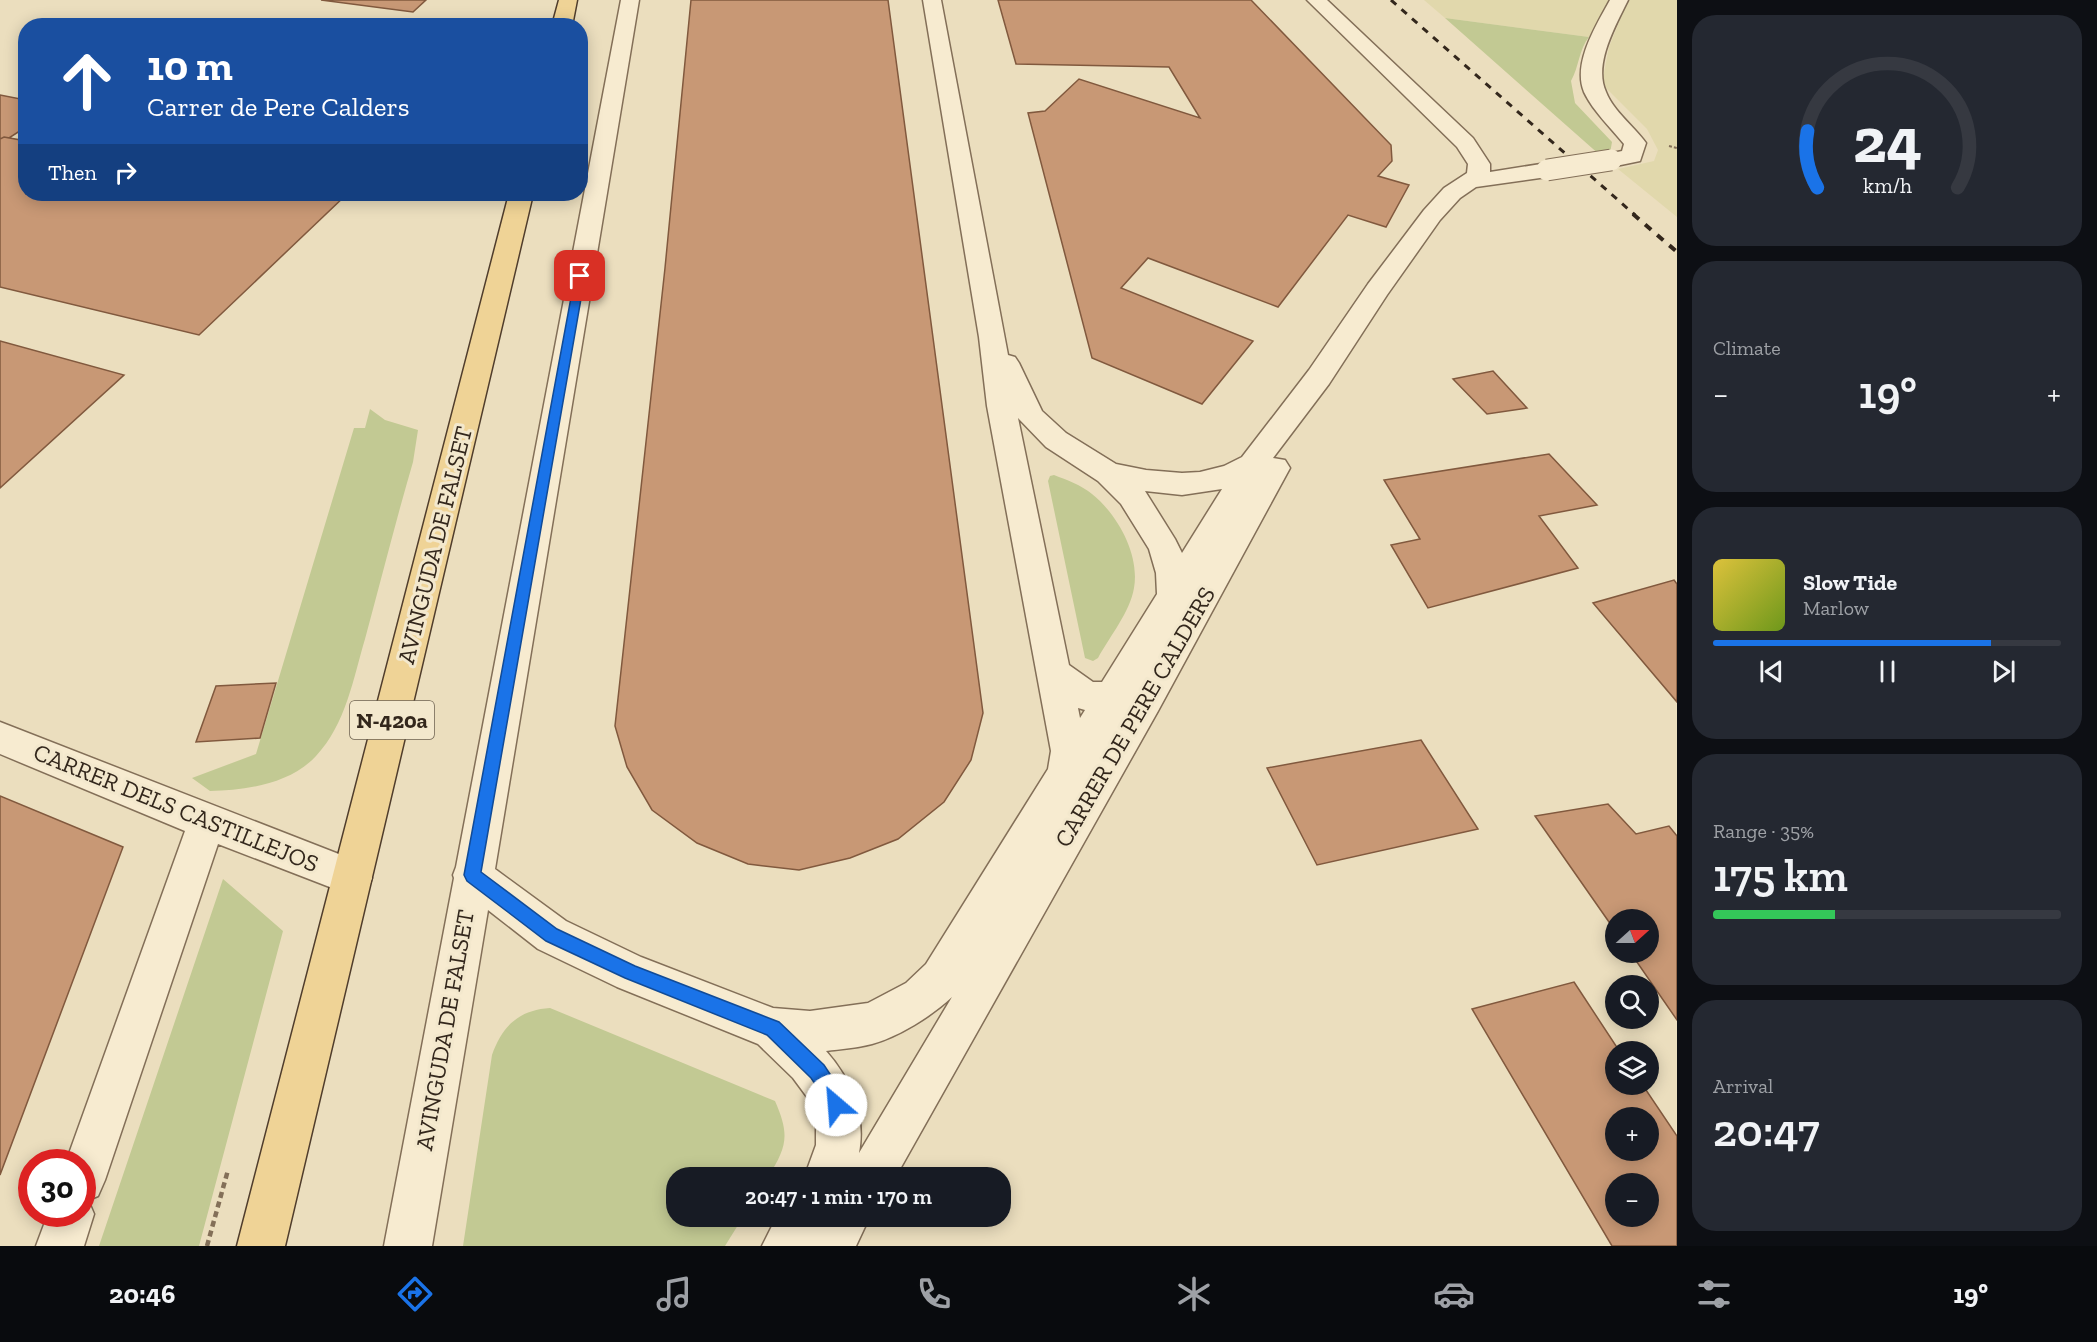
<!DOCTYPE html>
<meta charset="utf-8">
<style>
:root{--surface:#171b24;--page:#242831;--text:#f1f3f6;--muted:#9ea1a6;--line:#363941;--accent:#1a73e8}
body{margin:0;font-family:"Zilla Slab",serif;background:var(--page);color:var(--text);height:100vh;display:flex;flex-direction:column;font-size:22px;white-space:nowrap}
*{box-sizing:border-box;margin:0}
p{font-size:20px;color:var(--muted)}
.icon{flex:none;width:33px;height:33px;fill:none;stroke:currentColor;stroke-width:2;stroke-linecap:round;stroke-linejoin:round}
.map{position:relative;flex:1;overflow:hidden}
.sheet{display:flex;flex-direction:column;gap:15px;padding:15px;background:#0d0f14;width:420px}
.sheet>*{flex:none}
.guide{position:absolute;left:18px;top:18px;width:570px;height:183px;border-radius:24px;box-shadow:0 3px 15px #0003;background:#1a4fa0;color:#fff;overflow:hidden}
.needle{width:39px;rotate:69deg}
.fabs{position:absolute;left:1605px;top:909px;display:grid;gap:12px}
.fabs a{display:grid;place-items:center;width:54px;height:54px;border-radius:50%;background:var(--surface);box-shadow:0 3px 15px #0003;font-size:30px}
.speed{position:absolute;left:18px;top:1149px;display:flex;gap:12px;font-size:30px;font-weight:700;text-align:center}
.speed>*{display:grid;place-content:center;width:78px;height:78px;border-radius:50%;background:var(--surface);box-shadow:0 3px 15px #0003;line-height:1}
.speed .limit{border:9px solid #d22;background:#fff;color:#111}
.pin{position:absolute;display:grid;place-items:center;width:51px;height:51px;color:#fff;margin:-26px;border-radius:12px;box-shadow:0 3px 9px #0006}
.me{position:absolute;width:66px;margin:-33px;rotate:333deg;stroke-linejoin:round;filter:drop-shadow(0 0 4px #0008)}
.turn{display:flex;align-items:center;gap:21px;height:126px;padding:0 30px;font-size:27px}
.turn .icon{width:78px;height:78px;stroke-width:2.5}
.turn b{display:block;font-size:42px;line-height:51px}
.then{display:flex;align-items:center;height:57px;padding:0 30px;background:#0003;gap:12px;font-size:22px}
.big{font-size:45px;font-weight:600;line-height:1.1}
.sheet .tile{flex:1;display:flex;flex-direction:column;justify-content:center;gap:9px;min-width:0;padding:0 21px;border-radius:24px;background:var(--page)}
.sheet .dial{align-items:center;gap:0}
.dial svg{height:156px;overflow:visible;fill:none;stroke:var(--line);stroke-width:7;stroke-linecap:round;text-anchor:middle}
.dial text{fill:var(--text);stroke:none}
.song{display:flex;align-items:center;gap:18px}
.cover{width:72px;height:72px;border-radius:9px;background:linear-gradient(135deg,hsl(50 70% 55%),hsl(80 70% 35%))}
.played{height:6px;border-radius:3px;background:linear-gradient(90deg,var(--accent) 80%,var(--line) 80%)}
.keys{display:flex;justify-content:space-around;direction:ltr}
.heat{display:flex;justify-content:space-between;align-items:center;font-size:33px;direction:ltr}
.charge{height:9px;border-radius:4px;background:linear-gradient(90deg,#34c759 35%,var(--line) 0)}
.trip{position:absolute;left:666px;top:1167px;width:345px;height:60px;border-radius:24px;background:var(--surface);box-shadow:0 3px 15px #0003;font-weight:600;line-height:60px;text-align:center}
.tabs{display:flex;height:96px;justify-content:space-around;align-items:center;background:#090b0e;color:var(--muted)}
.tabs .icon{width:42px;height:42px}
.tabs .current{color:var(--accent)}
.tabs b{font-size:27px;color:var(--text)}
main{display:flex;flex:1;min-height:0}
.map>svg:first-child{display:block}
.farmland{fill:#e1d8ac}
.green{fill:#c2c993}
.building{fill:#c89875;stroke:#81593e;stroke-width:1.5;fill-rule:evenodd}
.lines{fill:none;stroke-linecap:round;stroke-linejoin:round}
.minor-casing{stroke:#836f58;stroke-width:3}
.major-casing{stroke:#503d2c;stroke-width:3}
.path-far1{stroke:#836f58;stroke-width:2;stroke-dasharray:3 2;stroke-linecap:butt}
.path{stroke:#836f58;stroke-width:4.5;stroke-dasharray:6 4;stroke-linecap:butt}
.minor{fill:#f7ebd0;fill-rule:evenodd}
.major{fill:#efd396;fill-rule:evenodd}
.rail-far1{stroke:#33271c;stroke-width:3;stroke-dasharray:7 7;stroke-linecap:butt}
.rail{stroke:#33271c;stroke-width:4;stroke-dasharray:8 8;stroke-linecap:butt}
.minor-bridge-casing{stroke:#836f58;stroke-width:23;stroke-linecap:butt}
.minor-bridge{stroke:#f7ebd0;stroke-width:21}
.route{fill:#1a73e8;stroke:#114b97;stroke-width:1.5}
.labels{text-anchor:middle;stroke-width:6;stroke-linejoin:round;paint-order:stroke}
.shield{fill:#f3e8cd;stroke:#6d6151;stroke-width:1.5}
.shield-label{font-size:22px;font-weight:bold;fill:#33271c}
.street-label{font-size:24px;fill:#33271c;stroke:#f3e8cd}
</style>
<main>
<div class="map">
<svg width="1677" height="1246" viewBox="0 0 1677 1246">
<rect width="100%" height="100%" fill="#ebdebe"/>
<path class="farmland" d="M1424 0H1611L1589 37 1445 18Z
M1628 0H1677V217L1618 169 1654 161 1658 150 1647 129 1605 87 1603 78 1609 47Z"/>
<path class="green" d="M1445 18 1589 37C1579 49 1579 67 1571 81L1575 103 1612 142 1610 153 1601 156Z
M370 409 385 420 418 430 413 462C396 520 381 580 365 639 353 679 346 724 316 756 290 784 247 790 210 791L192 778 256 754 354 428H365Z
M1054 475C1067 480 1081 485 1092 494 1117 514 1140 554 1134 588 1130 612 1110 636 1098 658L1093 661 1085 658 1048 481 1050 476Z
M223 879 283 931 199 1246H99Z
M550 1008 775 1101C790 1135 787 1147 768 1177L676 1178V1216L743 1217 725 1246H463L492 1055C502 1026 519 1010 550 1008Z"/>
<path class="building" d="M321 0H426L413 12Z
M691 0H888L983 713 971 760 944 802 898 839 850 858 799 870 748 864 697 843 652 810 627 767 615 726 665 268Z
M998 0H1251L1391 145 1392 161 1378 176 1409 185 1386 227 1348 215 1278 307 1148 258 1121 288 1253 341 1202 404 1092 358 1028 113 1045 111 1079 79 1200 118 1169 67 1016 64Z
M0 95 26 100V127L9 138 4 137 0 139Z
M4 137 26 141V194H347L199 335 0 287V139Z
M0 341 124 375 0 488Z
M1493 371 1527 408 1487 414 1453 379Z
M1549 454 1597 505 1539 516 1578 568 1428 608 1391 545 1420 539 1384 480Z
M1674 580 1677 584V702L1593 603Z
M276 683 260 738 196 742 216 686Z
M1421 740 1478 829 1317 865 1267 768Z
M0 796 123 847 0 1175Z
M1608 804 1636 834 1669 826 1677 836V1020L1630 952H1648V920H1616V932L1535 816Z
M1574 982 1620 1052H1616V1084H1642L1677 1136V1246H1612L1472 1009ZM1616 1118H1648V1150H1616ZM1616 1184H1648V1216H1616Z"/>
<g class="lines">
<g class="minor-casing">
<path id="minor" d="M621 0H639L495 869 566 921 641 957 773 1008 810 1011 868 1003 906 983 926 964 1048 769 1051 751 987 406 979 337 923 0H941L1008 355 1015 357 1019 363 1042 411 1066 433 1116 464 1146 470 1182 473 1200 472 1224 466 1242 457 1309 370 1368 284 1424 210 1444 188 1467 173 1468 164 1457 147 1307 0H1327L1473 138 1490 164V172L1547 163 1555 165 1558 170 1555 175 1547 177 1476 187 1460 198 1440 220 1387 295 1329 384 1273 458 1285 460 1290 468 1158 711 895 1178H804L816 1145V1116L813 1105 793 1078 758 1044 617 987 538 949 488 910 432 1246H384L454 878 453 875 456 867ZM1018 418 1046 447 1098 481 1121 504 1149 549 1156 573 1157 594 1102 682H1093L1069 665ZM1222 489 1182 553 1175 539 1145 491 1182 495ZM1078 708 1085 710 1080 718ZM952 997 859 1153C866 1115 851 1079 826 1051 841 1049 857 1048 872 1044 898 1037 932 1016 952 997Z
M1610 0H1628C1616 25 1593 64 1606 92 1614 112 1634 126 1646 143L1640 161 1611 167 1603 165 1600 160 1603 155 1622 151 1624 144C1611 128 1593 111 1584 92 1572 63 1597 24 1610 0Z
M0 722 367 865 372 878 367 891 353 896 218 844 105 1180 98 1196 88 1200 94 1214 84 1246H36L48 1214H82V1162H66L185 831 0 754Z
M777 1216H870L856 1246H762Z"/>
</g>
<g class="major-casing">
<path id="major" d="M559 0H577L572 26H552Z
M509 194H533L285 1246H237Z"/>
</g>
<path class="path-far1" d="M1669 146 1677 148"/>
<path class="path" d="M207 1246 228 1170"/>
<use href="#minor" class="minor"/>
<use href="#major" class="major"/>
<path class="rail-far1" d="M1391 0 1635 215"/>
<path class="rail" d="M1633 214 1677 252"/>
<g class="minor-bridge-casing">
<path id="minor-bridge" d="M1547 170 1611 160"/>
</g>
<use href="#minor-bridge" class="minor-bridge"/>
</g>
<path class="route" d="M580 273 585 276 481 872 557 929 635 966 779 1022 824 1065 838 1086 845 1105 842 1111 836 1114 829 1111 824 1097 811 1078 767 1035 625 978 546 941 467 881 464 875 575 276Z"/>
<g class="labels">
<rect class="shield" x="350" y="701" width="84" height="38" rx="4.5"/>
<g class="shield-label">
<text x="392" y="728">N-420a</text>
</g>
<g class="street-label">
<text transform="translate(435 545) rotate(-76)" y="8">AVINGUDA DE FALSET</text>
<text transform="translate(1135 717) rotate(-60)" y="8">CARRER DE PERE CALDERS</text>
<text transform="translate(176 808) rotate(22)" y="8">CARRER DELS CASTILLEJOS</text>
<text transform="translate(445 1030) rotate(-80)" y="8">AVINGUDA DE FALSET</text>
</g>
</g>
</svg>
<div class="fabs">
<a><svg class="needle" viewBox="-14 -14 28 28"><path d="M0-13l5 13h-10z" fill="#e53935"/><path d="M0 13l5-13h-10z" fill="#9ea1a6"/></svg></a>
<a><svg class="icon" aria-label="search" viewBox="0 0 24 24"><circle cx="10" cy="10" r="6"/><path d="M15 15l6 6"/></svg></a>
<a><svg class="icon" aria-label="layers" viewBox="0 0 24 24"><path d="M12 4l9 5-9 5-9-5zM3 14l9 5 9-5"/></svg></a>
<a>+</a>
<a>−</a>
</div>
<div class="speed"><div class="limit">30</div></div>
<div class="pin" style="left:580px;top:276px;background:#d93025"><svg class="icon" aria-label="arrive" viewBox="0 0 24 24"><path d="M6 21V4h12l-3 4 3 4H6"/></svg></div>
<svg class="me" style="left:836px;top:1105px" viewBox="-20 -20 40 40"><circle r="19" fill="#fff"/><path d="M0-13L10 11 0 6-10 11z" fill="#1a73e8"/></svg>
<div class="trip">20:47 · 1 min · 170 m</div>
<div class="guide">
<div class="turn"><svg class="icon" aria-label="ahead" viewBox="0 0 24 24"><path d="M12 20V5M6 11l6-6 6 6"/></svg><div><b>10 m</b>Carrer de Pere Calders</div></div>
<div class="then">Then<svg class="icon" aria-label="right" viewBox="0 0 24 24"><path d="M7 20v-9h11M14 6l5 5-5 5"/></svg></div>
</div>
</div>
<section class="sheet">
<div class="tile dial"><svg viewBox="0 0 100 80">
<path d="M14 69A42 42 0 1 1 86 69"/>
<path d="M14 69A42 42 0 0 1 9 40" stroke="#1a73e8"/>
<text x="50" y="56" font-size="32" font-weight="700">24</text>
<text x="50" y="72" font-size="11">km/h</text>
</svg></div>
<div class="tile"><p>Climate</p>
<div class="heat"><a>−</a><b class="big">19°</b><a>+</a></div>
</div>
<div class="tile">
<div class="song"><i class="cover"></i><div><b>Slow Tide</b><p>Marlow</p></div></div>
<div class="played"></div>
<div class="keys"><svg class="icon" aria-label="previous" viewBox="0 0 24 24"><path d="M18 5L8 12l10 7zM5 5v14"/></svg><svg class="icon" aria-label="pause" viewBox="0 0 24 24"><path d="M8 5v14M16 5v14"/></svg><svg class="icon" aria-label="next" viewBox="0 0 24 24"><path d="M6 5l10 7-10 7zM19 5v14"/></svg></div>
</div>
<div class="tile"><p>Range · 35%</p><b class="big">175 km</b><div class="charge"></div></div>
<div class="tile"><p>Arrival</p><b class="big">20:47</b></div>
</section>
</main>
<nav class="tabs">
<b>20:46</b>
<svg class="icon current" aria-label="directions" viewBox="0 0 24 24"><path d="M12 3l9 9-9 9-9-9zM9 14v-3h6M13 9l2 2-2 2"/></svg>
<svg class="icon" aria-label="music" viewBox="0 0 24 24"><path d="M9 18V5l10-2v13"/><circle cx="6" cy="18" r="3"/><circle cx="16" cy="16" r="3"/></svg>
<svg class="icon" aria-label="phone" viewBox="0 0 24 24"><path d="M5 4h4l2 5-3 2q2 4 5 5l2-3 5 2v4C11 20 4 13 5 4z"/></svg>
<svg class="icon" aria-label="climate" viewBox="0 0 24 24"><path d="M12 3v18M4 7l16 10M4 17L20 7"/></svg>
<svg class="icon" aria-label="car" viewBox="0 0 24 24"><path d="M5 17H2v-5l4-1 3-4h7l3 4 3 1v5h-3M9 17h6M6 11h13"/><circle cx="7" cy="17" r="2"/><circle cx="17" cy="17" r="2"/></svg>
<svg class="icon" aria-label="filters" viewBox="0 0 24 24"><path d="M4 7h16M4 17h16"/><circle cx="9" cy="7" r="2"/><circle cx="15" cy="17" r="2"/></svg>
<b>19°</b>
</nav>
